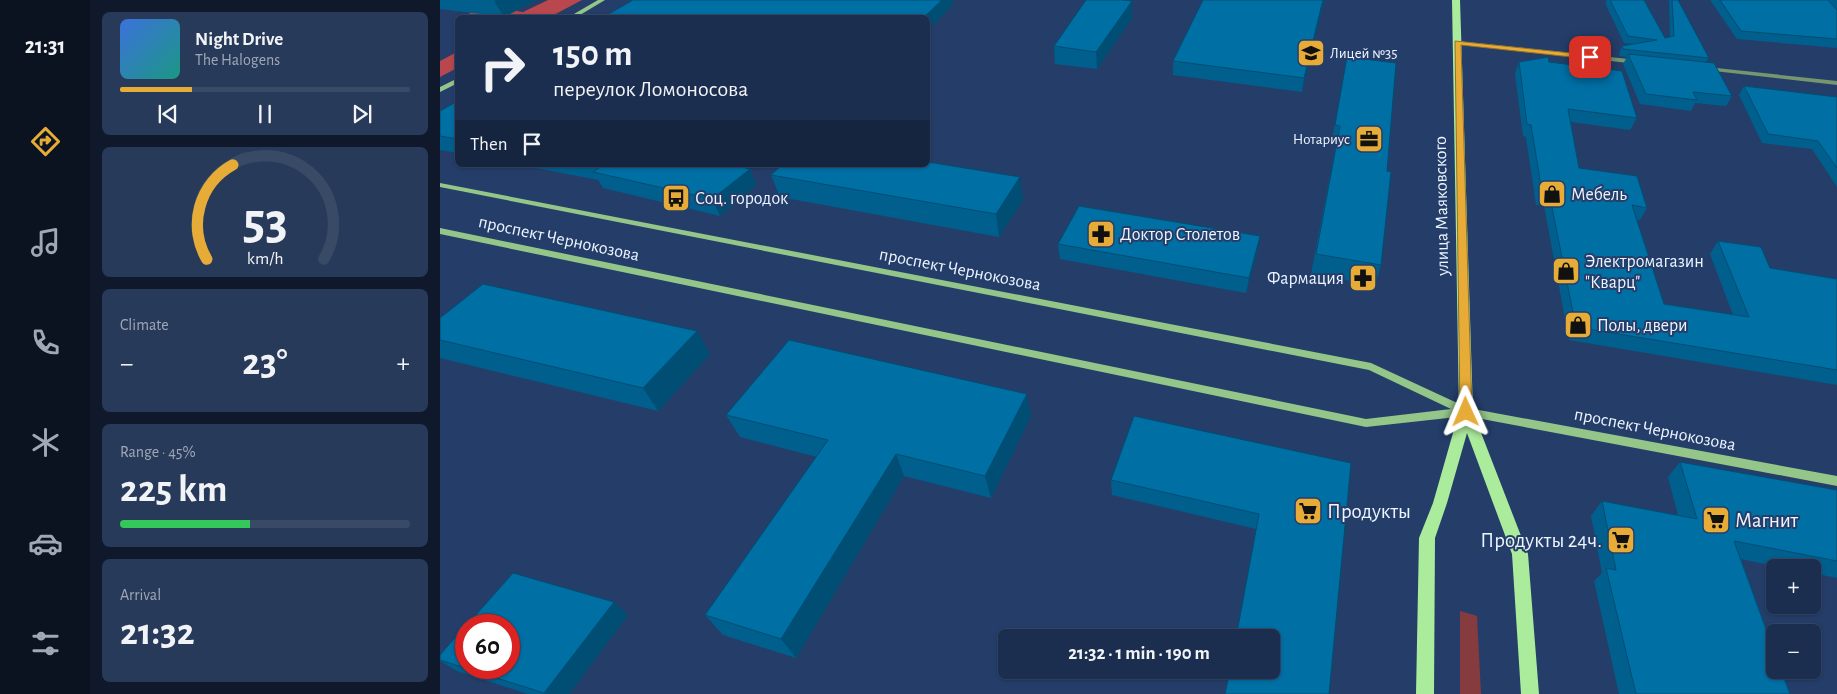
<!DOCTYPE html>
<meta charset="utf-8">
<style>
:root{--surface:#1b2e4f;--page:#283a59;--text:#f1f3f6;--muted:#a0a8b7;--line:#394a66;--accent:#e7ac37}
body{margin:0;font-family:"Alegreya Sans",sans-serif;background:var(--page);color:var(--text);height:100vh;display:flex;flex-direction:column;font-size:19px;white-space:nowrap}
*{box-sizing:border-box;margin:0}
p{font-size:16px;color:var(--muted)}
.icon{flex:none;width:28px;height:28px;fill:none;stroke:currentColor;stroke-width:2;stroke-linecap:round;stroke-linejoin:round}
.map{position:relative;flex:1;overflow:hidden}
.side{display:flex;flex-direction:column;gap:12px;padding:12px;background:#0f192b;width:350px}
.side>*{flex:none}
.guide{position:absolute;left:15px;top:15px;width:475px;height:152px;border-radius:8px;box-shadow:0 1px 4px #0004,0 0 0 1px var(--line);background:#1b2e4f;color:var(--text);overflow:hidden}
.tools{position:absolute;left:1326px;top:559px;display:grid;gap:10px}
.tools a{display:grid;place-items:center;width:55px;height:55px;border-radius:8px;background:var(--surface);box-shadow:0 1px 4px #0004,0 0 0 1px var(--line);font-size:25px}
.speed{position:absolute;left:15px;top:614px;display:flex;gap:10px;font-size:25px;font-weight:700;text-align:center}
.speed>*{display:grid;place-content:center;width:65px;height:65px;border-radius:50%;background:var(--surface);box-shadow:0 1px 4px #0004,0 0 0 1px var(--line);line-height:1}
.speed .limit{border:8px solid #d22;background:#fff;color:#111}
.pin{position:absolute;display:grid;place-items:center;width:42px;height:42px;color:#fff;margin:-21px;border-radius:10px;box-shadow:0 2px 8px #0006}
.me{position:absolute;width:55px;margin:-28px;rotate:359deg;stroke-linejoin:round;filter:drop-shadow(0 0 4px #0008)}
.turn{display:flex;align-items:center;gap:18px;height:105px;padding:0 15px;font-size:22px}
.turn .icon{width:65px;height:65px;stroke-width:2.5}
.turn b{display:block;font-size:35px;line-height:42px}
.then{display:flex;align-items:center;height:48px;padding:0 15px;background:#0003;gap:10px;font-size:19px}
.big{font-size:38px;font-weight:700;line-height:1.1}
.side .tile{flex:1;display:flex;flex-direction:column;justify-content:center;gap:8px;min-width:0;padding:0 18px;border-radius:8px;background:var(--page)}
.side .dial{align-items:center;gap:0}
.dial svg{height:130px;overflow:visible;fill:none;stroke:var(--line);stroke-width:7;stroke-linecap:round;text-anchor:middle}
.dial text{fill:var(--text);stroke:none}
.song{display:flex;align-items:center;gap:15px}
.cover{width:60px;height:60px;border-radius:8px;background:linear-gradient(135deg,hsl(220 70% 55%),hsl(170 70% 35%))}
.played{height:5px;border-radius:2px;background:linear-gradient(90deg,var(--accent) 25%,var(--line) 25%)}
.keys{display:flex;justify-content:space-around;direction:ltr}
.heat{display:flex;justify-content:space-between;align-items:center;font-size:28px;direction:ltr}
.charge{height:8px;border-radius:4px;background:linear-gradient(90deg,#34c759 45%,var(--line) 0)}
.trip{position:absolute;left:558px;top:629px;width:282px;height:50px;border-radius:8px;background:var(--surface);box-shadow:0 1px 4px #0004,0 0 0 1px var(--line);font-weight:700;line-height:50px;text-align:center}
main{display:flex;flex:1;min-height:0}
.dock{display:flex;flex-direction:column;width:90px;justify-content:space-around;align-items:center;background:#0b1220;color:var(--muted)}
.dock .icon{width:35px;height:35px}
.dock .current{color:var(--accent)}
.dock b{font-size:22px;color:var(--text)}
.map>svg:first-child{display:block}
.green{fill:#863c3f}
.forest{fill:#b9474e}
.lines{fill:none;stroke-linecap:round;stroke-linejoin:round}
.street{fill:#76966f;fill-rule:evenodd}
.secondary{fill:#94c689;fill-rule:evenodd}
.primary{fill:#abec9c;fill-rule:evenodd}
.wall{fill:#005f8d}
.shaded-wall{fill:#004e73}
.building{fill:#006fa4;stroke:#004e73}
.route{fill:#e7ac37;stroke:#967024}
.labels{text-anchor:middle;stroke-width:4;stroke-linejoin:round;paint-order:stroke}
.far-poi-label{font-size:15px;fill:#edf4ff;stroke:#243e69;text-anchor:start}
.poi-label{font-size:18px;fill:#edf4ff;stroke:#243e69;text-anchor:start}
.street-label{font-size:18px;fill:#edf4ff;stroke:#243e69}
.near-poi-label{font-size:21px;fill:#edf4ff;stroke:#243e69;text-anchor:start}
</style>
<main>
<nav class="dock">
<b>21:31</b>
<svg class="icon current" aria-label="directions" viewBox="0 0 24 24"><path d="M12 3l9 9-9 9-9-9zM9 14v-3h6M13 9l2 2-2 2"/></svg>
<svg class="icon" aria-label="music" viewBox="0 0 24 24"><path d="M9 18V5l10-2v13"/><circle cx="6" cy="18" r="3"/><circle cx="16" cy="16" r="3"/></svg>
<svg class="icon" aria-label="phone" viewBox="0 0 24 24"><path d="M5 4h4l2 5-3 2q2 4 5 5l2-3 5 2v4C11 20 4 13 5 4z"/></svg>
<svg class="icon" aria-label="climate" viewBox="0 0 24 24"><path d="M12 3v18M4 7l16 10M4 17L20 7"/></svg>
<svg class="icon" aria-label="car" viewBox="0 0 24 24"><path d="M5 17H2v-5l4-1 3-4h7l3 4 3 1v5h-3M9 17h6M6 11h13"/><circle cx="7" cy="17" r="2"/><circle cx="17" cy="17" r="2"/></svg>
<svg class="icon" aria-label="filters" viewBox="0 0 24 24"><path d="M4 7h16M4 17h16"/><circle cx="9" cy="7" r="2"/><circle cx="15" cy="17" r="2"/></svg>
</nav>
<section class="side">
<div class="tile">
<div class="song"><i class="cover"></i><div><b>Night Drive</b><p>The Halogens</p></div></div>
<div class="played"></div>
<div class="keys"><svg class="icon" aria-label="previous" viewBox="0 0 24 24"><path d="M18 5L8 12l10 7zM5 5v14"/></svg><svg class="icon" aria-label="pause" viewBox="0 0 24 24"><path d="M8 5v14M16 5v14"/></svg><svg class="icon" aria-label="next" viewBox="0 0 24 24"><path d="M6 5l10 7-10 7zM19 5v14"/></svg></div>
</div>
<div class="tile dial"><svg viewBox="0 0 100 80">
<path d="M14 69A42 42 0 1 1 86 69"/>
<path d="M14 69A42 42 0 0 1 30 11" stroke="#e7ac37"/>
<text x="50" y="56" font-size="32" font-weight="700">53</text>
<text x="50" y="72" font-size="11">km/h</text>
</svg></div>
<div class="tile"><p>Climate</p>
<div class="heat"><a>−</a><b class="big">23°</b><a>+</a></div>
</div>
<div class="tile"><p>Range · 45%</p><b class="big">225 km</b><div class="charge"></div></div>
<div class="tile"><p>Arrival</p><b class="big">21:32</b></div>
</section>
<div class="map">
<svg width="1397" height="694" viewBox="0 0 1397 694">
<rect width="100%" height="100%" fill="#243e69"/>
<path class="green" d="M1020 611 1037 616 1041 694H1020Z"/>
<path class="forest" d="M108 0H142L110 17 22 18 42 6 83 12Z
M17 52V68L0 77V61Z"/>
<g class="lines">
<path class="street" d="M1017 41 1198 60 1201 62 1198 64 1015 44V42Z
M1267 67 1397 81V85L1265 70V68Z"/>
<path class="secondary" d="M158 0H165L135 18H127Z
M18 78V83L0 92V87Z
M0 183 931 363 1028 408 1397 476V486L1026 416 926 427 0 234V228L926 419 1011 409 929 370 0 187Z"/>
<path class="primary" d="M1012 0H1020L1033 412 1088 554 1099 694H1081L1072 554 1027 433 1007 503 995 538 994 694H976L979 538 993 503 1019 412Z"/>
</g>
<path class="wall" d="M0 0H96L64 17 0 9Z
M763 0H884L862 92 733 75V61Z
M1167 0H1204L1225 38 1230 37 1229 0H1238L1269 58 1266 62 1292 96 1286 106 1255 103 1251 111 1200 104 1183 64 1187 57 1180 56 1179 54 1182 46 1193 44 1184 43 1165 3Z
M1270 0H1397V48L1297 39Z
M692 18 657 69 615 64 614 46Z
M1079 62H1109L1197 118 1190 130 1131 122 1139 168 1207 208 1200 220H1197L1224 304 1293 315 1270 254 1278 241 1330 268 1397 279V385L1129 340 1104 206 1096 205 1086 137 1083 136 1075 74Z
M904 75 947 171 941 265 935 285 871 274 896 145 891 144Z
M1304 86 1397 97V187L1372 149 1322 143 1299 95Z
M18 101V153L0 150V111Z
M81 165H293L310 169 316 185 280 216 163 188 158 180Z
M331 175 583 200 559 237 340 197Z
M820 236 817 252 806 293 620 259 618 244Z
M0 318 270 354 218 411 0 358Z
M286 415 591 416 551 498 464 476 356 658 283 635 265 615 377 457 300 437Z
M1240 462 1397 490V578L1372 573V568H1343L1301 559 1350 694H1179L1154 581 1162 573 1151 516 1162 501 1238 515 1228 477Z
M911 463 816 529 672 495 671 480Z
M188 615 129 694H88L17 671 0 661V655Z"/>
<path class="shaded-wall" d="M56 0H96L64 17 54 1Z
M502 0H512L513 5 488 30V18H483Z
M883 0H884L862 92 864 78Z
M692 1V18L657 69 656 52Z
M310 169 316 185 280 216 272 199Z
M580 177 583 200 559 237 556 214Z
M820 236 817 252 806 293 809 278Z
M257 331 270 354 218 411 203 388Z
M587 394 591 416 551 498 545 476Z
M456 454 464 476 356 658 341 639Z
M174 602 188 615 129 694H106L104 693Z"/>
<path class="building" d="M193 0H502L483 18H162Z
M646 0H682L692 1 656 52 614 46Z
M763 0H883L864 78 733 61Z
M1170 0H1204L1225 38 1234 36 1232 0H1238L1269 58 1183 49 1182 46 1217 40 1188 36Z
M1280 0H1388L1397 10V39L1301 31Z
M1188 54 1274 63 1292 96 1253 92 1257 100 1206 94Z
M907 57 956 63 947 171 951 172 941 265 876 254 900 126 895 125Z
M1108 57 1109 62 1182 71 1197 118 1128 109 1139 168 1197 176 1207 208 1192 205 1224 304 1309 317 1278 241 1321 247 1330 268 1397 279V370L1136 327 1109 193 1102 192 1091 125 1087 124 1079 62Z
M1304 86 1397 97V168L1378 141 1328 134Z
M18 101V139L0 136V111Z
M488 162 580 177 556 214 331 175 342 165H488Z
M156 165H293L310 169 272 199 153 172 162 166Z
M639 206 820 236 809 278 618 244Z
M43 284 257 331 203 388 0 340V318Z
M349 340 587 394 545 476 456 454 341 639 265 615 388 440 286 415Z
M694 416 911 463 889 694H785L790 670H831V638H796L819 514 671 480Z
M1240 462 1397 490V561L1294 541 1335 654V670H1341L1350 694H1196L1166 568 1176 570 1162 501 1257 519Z
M73 573 174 602 104 693 0 660V655L26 625V668H69V625H27Z"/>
<path class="route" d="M1015 41 1150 55 1154 57 1150 59 1021 45 1032 412 1030 415H1022L1020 412Z"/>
<defs>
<g id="school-square" transform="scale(1.4375)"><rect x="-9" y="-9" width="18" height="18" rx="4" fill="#e7ac37" stroke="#243e69"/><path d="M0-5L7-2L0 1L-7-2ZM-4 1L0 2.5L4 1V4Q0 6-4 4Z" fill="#111"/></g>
<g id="office-square" transform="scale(1.4375)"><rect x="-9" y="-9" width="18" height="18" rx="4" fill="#e7ac37" stroke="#243e69"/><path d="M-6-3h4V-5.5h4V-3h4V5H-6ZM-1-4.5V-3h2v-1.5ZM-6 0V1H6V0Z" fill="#111"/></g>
<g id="shop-square" transform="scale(1.4375)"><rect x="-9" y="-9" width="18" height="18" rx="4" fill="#e7ac37" stroke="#243e69"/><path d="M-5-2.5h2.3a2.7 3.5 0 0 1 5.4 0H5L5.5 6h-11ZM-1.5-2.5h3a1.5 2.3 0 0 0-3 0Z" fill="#111"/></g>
<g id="bus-square" transform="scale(1.4375)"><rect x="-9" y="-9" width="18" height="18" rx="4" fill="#e7ac37" stroke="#243e69"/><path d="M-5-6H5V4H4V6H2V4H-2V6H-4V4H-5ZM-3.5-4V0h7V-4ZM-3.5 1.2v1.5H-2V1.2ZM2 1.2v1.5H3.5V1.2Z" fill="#111"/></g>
<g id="pharmacy-square" transform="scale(1.4375)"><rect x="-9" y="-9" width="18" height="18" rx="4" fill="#e7ac37" stroke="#243e69"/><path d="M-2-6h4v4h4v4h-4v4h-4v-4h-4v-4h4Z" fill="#111"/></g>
<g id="supermarket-square" transform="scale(1.4375)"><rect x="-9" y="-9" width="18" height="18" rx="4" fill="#e7ac37" stroke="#243e69"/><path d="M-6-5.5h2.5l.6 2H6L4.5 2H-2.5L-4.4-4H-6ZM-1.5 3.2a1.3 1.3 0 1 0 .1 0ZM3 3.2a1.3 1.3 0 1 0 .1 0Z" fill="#111"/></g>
</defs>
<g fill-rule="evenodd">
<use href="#school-square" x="871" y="53"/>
<use href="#office-square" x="929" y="139"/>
<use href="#shop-square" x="1112" y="194"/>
<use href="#bus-square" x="236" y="198"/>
<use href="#pharmacy-square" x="661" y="234"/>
<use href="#shop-square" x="1126" y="271"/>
<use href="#pharmacy-square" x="923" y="278"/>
<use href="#shop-square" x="1138" y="325"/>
<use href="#supermarket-square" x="868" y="511"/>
<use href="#supermarket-square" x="1276" y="520"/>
<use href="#supermarket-square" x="1181" y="540"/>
</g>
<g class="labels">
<g class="far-poi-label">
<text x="890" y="58">Лицей №35</text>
<text x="910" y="144" text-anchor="end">Нотариус</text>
</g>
<g class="poi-label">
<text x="1131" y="200">Мебель</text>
<text x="255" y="204">Соц. городок</text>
<text x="680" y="240">Доктор Столетов</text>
<text x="1145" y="267">Электромагазин<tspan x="1145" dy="21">"Кварц"</tspan></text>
<text x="904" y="284" text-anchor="end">Фармация</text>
<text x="1157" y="331">Полы, двери</text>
</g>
<g class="street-label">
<text transform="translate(1001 206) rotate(-91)" y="6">улица Маяковского</text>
<text transform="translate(119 238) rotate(12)" y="6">проспект Чернокозова</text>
<text transform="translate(520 269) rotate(11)" y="6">проспект Чернокозова</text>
<text transform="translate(1215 429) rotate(11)" y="6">проспект Чернокозова</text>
</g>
<g class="near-poi-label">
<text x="887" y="518">Продукты</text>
<text x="1295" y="527">Магнит</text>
<text x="1162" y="547" text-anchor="end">Продукты 24ч.</text>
</g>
</g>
</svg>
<div class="tools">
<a>+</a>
<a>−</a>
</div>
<div class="speed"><div class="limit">60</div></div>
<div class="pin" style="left:1150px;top:57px;background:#d93025"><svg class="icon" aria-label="arrive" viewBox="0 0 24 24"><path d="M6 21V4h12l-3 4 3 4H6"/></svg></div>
<svg class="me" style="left:1026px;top:412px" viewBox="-20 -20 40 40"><path d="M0-17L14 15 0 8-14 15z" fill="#e7ac37" stroke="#fff" stroke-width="4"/></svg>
<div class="trip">21:32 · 1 min · 190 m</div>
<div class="guide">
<div class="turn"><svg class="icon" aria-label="right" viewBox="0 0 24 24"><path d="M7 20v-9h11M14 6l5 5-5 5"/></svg><div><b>150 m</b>переулок Ломоносова</div></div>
<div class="then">Then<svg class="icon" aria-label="arrive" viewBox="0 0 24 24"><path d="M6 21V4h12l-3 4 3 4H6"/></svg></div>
</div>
</div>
</main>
